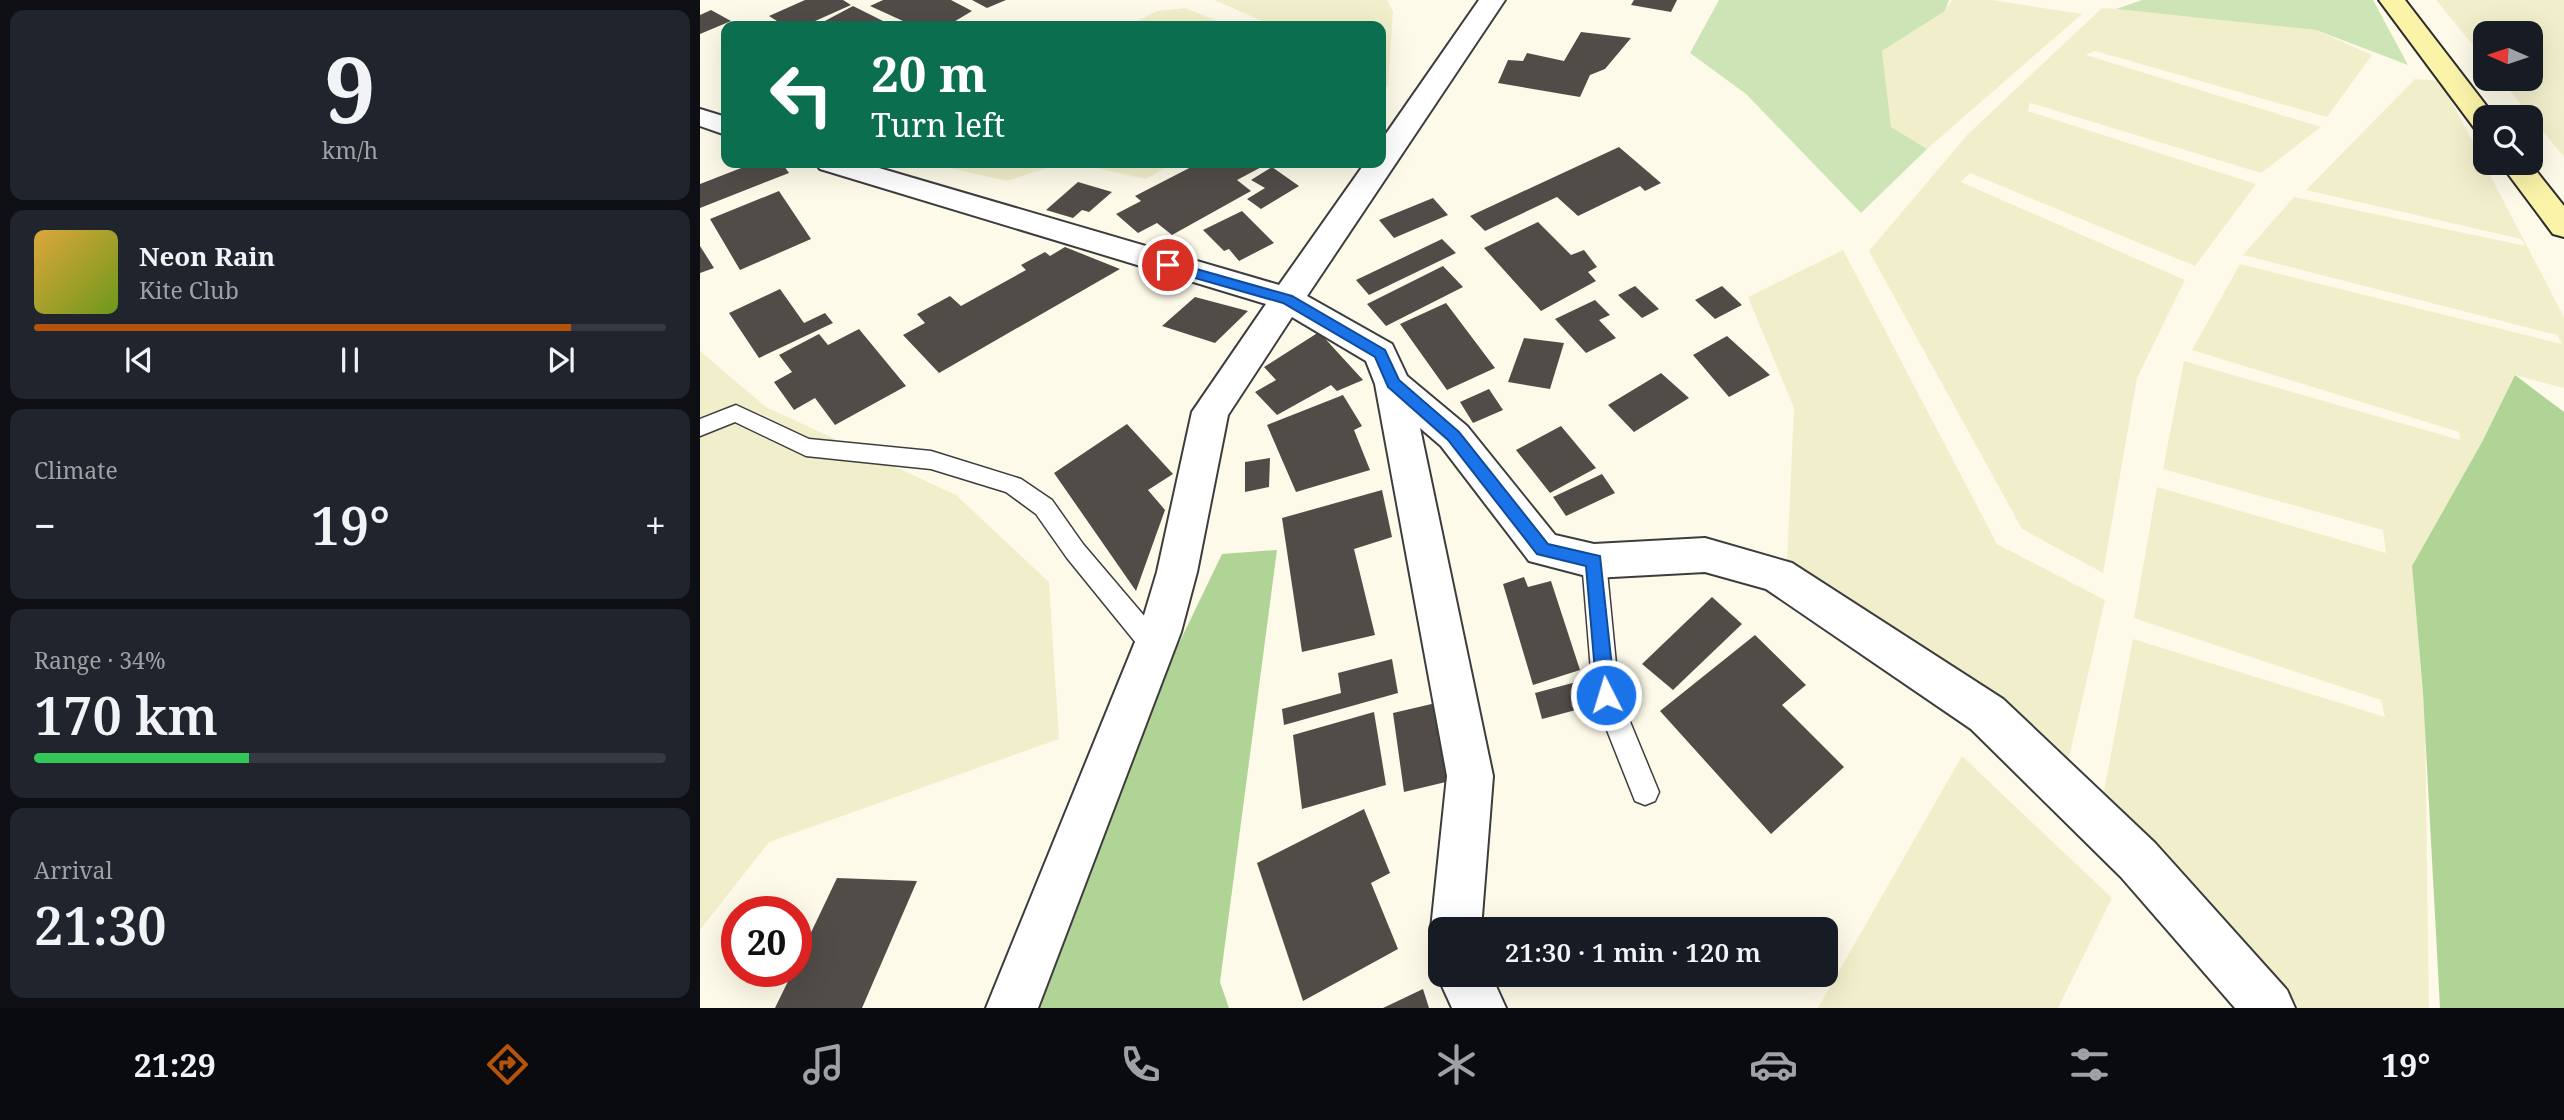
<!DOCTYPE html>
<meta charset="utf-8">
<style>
:root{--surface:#171b24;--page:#20242c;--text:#f1f3f6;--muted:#9ea1a6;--line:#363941;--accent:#b45309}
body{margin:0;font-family:"Noto Serif",serif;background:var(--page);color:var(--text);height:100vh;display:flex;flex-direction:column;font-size:26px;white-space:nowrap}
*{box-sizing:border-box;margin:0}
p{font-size:23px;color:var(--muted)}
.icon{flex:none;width:38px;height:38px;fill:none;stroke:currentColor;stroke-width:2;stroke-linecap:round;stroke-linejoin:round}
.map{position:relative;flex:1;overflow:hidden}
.panel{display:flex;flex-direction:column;gap:10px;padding:10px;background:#0d0f14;width:700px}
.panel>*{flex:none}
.banner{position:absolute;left:21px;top:21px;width:665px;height:147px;border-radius:14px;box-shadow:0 7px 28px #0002;background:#0b6e4f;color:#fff;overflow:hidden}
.needle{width:46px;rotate:273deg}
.tools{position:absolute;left:1773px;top:21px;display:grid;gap:14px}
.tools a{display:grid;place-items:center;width:70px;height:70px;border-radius:14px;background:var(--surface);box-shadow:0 7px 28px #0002;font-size:35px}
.speed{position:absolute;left:21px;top:896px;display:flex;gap:14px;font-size:35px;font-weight:700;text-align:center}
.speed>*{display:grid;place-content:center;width:91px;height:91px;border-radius:50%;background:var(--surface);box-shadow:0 7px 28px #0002;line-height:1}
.speed .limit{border:10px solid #d22;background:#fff;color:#111}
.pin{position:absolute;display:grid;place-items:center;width:60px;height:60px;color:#fff;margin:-30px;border:4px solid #fff;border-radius:50%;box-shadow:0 2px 7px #0007}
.me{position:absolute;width:77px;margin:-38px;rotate:355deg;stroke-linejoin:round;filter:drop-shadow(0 0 5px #0008)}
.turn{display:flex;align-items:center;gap:24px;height:147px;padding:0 35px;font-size:32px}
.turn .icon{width:91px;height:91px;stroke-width:2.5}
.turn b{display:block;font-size:49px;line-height:60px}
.big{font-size:52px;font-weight:600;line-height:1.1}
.panel .tile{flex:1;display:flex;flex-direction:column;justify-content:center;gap:10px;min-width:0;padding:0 24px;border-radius:14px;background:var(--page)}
.panel .dial{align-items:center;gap:0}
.dial b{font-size:91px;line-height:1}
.song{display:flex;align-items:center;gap:21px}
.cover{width:84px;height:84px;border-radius:10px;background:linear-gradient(135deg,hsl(40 70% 55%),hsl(80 70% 35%))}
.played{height:7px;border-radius:4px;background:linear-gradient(90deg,var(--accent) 85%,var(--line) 85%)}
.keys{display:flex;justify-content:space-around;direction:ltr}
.heat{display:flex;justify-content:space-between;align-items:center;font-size:38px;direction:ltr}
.charge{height:10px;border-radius:5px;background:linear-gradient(90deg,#34c759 34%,var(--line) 0)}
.trip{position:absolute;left:728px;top:917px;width:410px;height:70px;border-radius:14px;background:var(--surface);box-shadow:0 7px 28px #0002;font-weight:600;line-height:70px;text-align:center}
.tab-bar{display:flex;height:112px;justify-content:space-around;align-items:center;background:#090b0e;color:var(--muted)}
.tab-bar .icon{width:49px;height:49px}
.tab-bar .on{color:var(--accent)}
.tab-bar b{font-size:32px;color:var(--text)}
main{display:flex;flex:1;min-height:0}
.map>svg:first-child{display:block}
.farmland{fill:#f1efcb}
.green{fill:#cde5b6}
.forest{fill:#b0d496}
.building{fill:#524c48}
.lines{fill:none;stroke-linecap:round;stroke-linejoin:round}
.lane-casing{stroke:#3d3d3d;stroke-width:3}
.street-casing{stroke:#3d3d3d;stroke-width:4}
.secondary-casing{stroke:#2c2c2c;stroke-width:4}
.lane{fill:#fff;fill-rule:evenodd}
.street{fill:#fff;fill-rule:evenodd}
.secondary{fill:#faf3a8;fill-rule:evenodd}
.route{fill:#1a73e8;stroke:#114b97;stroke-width:2}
</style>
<main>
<section class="panel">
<div class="tile dial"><b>9</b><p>km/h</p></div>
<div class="tile">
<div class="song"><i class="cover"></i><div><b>Neon Rain</b><p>Kite Club</p></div></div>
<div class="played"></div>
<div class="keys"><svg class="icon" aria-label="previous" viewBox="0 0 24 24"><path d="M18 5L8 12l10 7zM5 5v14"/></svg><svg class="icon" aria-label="pause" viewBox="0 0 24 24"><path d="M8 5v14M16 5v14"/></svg><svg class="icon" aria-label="next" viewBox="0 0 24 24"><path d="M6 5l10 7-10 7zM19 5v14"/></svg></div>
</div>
<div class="tile"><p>Climate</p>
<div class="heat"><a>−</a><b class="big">19°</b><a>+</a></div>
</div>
<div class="tile"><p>Range · 34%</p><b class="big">170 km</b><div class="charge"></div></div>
<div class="tile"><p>Arrival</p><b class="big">21:30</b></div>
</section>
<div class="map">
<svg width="1864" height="1008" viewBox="0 0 1864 1008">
<rect width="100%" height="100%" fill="#fefae9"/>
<path class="farmland" d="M514 0H687L693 11 688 85 681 93V26H574Z
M1252 0H1292L1382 14 1227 149 1191 128 1182 51 1245 11Z
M1736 0H1864V157L1800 79H1830V33H1785V60Z
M485 8 530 26H427L457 11Z
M1402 8 1504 14 1616 30 1672 55 1627 117 1395 51 1386 55 1621 127 1561 173 1330 103 1328 111 1556 184 1495 266 1270 173 1261 182 1485 280 1437 378 1403 573 1322 529 1169 251 1268 134Z
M1715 79 1741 81 1864 317V388L1815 375 1782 442 1712 566 1725 719 1729 1008H1573L1398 822 1433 639 1685 717 1681 700 1434 618 1457 487 1686 553 1683 530 1463 469 1484 361 1760 440 1759 432 1492 350 1540 264 1862 344 1857 335 1543 255 1594 197 1826 246 1821 239 1606 190Z
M227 163H348L350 167 307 181Z
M374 163H474L446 179Z
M1143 250 1297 544 1405 600 1362 788 1087 563 1094 408 1048 297Z
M0 351 66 407 256 495 349 582 359 739 69 842 0 930Z
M1262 756 1412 898 1358 1008H1118Z"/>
<path class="green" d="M1019 0H1249L1245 11 1182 51 1191 127 1227 149 1161 213 1046 94 990 53Z
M1442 0H1673L1708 65 1616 30 1416 9Z"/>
<path class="forest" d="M1815 375 1864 412V1008H1740L1723 693 1712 566 1782 442Z
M577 550 520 982 529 1008H312L443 718 522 554Z"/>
<path class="building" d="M105 0H143L151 5 104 26H85L69 16Z
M183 0H251L272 11 247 26H214L170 6Z
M272 0H306L287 8Z
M934 0H977L971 12 931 5Z
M153 6 189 24 131 26 123 22Z
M11 10 31 21 0 34V15Z
M881 32 931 38 905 69 890 75 880 97 798 83 808 60 823 61 827 53 864 61Z
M919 147 961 183 945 191 940 186 878 216 857 197 785 231 770 216Z
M54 163H82L89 173 0 208V184Z
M499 163H569L537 180 551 191 472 235 457 223 438 233 416 214 441 201 435 196Z
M572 167 599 186 561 209 547 199 565 188 551 180Z
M378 182 412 192 389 212 382 210 373 218 346 210Z
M79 191 111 239 40 270 10 219Z
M733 198 748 215 694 238 679 220Z
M542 211 574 243 539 261 529 249 524 251 503 230Z
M838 222 871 255 884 250 897 267 888 272 896 281 841 311 784 248Z
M742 239 756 253 669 295 656 280Z
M0 246 14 268 0 273Z
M365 247 420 269 239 373 203 335 225 323 217 314 250 296 261 306 326 270 321 265 345 252 350 256Z
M743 266 763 287 686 326 667 304Z
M935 286 959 309 942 318 918 295Z
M1022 286 1042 305 1015 319 995 300Z
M80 289 104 323 125 313 133 323 59 358 29 313Z
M495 297 548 311 515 343 462 326Z
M895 300 910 315 899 320 916 338 886 353 855 319Z
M746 303 795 368 747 390 700 324Z
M159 329 206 386 135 425 115 398 94 410 74 382 92 372 79 355 119 334 128 345Z
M619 332 663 380 637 391 631 385 577 415 555 392 576 380 564 367Z
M1027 336 1070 375 1029 397 993 355Z
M824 338 864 343 850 389 808 382Z
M961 373 989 398 934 432 908 405Z
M789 389 803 410 773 423 760 402Z
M643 395 662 426 654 430 670 470 596 492 567 425Z
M427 424 473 474 448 490 465 510 436 591 354 473Z
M861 426 896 468 850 493 816 450Z
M570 458 569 487 545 492V462Z
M902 474 915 493 866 516 853 497Z
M682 490 692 537 654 549 675 635 602 652 582 518Z
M824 577 828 587 851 581 880 670 833 685 803 584Z
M1012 597 1042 624 973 690 942 664Z
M1055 635 1106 685 1082 705 1144 767 1071 834 960 711Z
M692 659 698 693 584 725 582 709 641 693 638 673Z
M880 681 887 707 842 719 835 693Z
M736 703 750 781 704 792 693 713Z
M674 712 686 785 602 809 593 735Z
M664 809 690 873 671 883 698 949 603 1001 557 863Z
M137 878 217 881 162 1008H75L93 971H96V964Z
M723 989 729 1008H683Z"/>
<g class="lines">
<g class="lane-casing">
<path id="lane" d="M36 405 109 439 231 451 321 479 352 500 383 544 463 638 466 646 463 654 454 657 445 654 367 558 336 514 306 492 231 469 106 456 35 422 0 436V419Z
M894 551 902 554 906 561 919 695 959 792 955 801 945 805 935 801 893 695 882 561 886 554Z"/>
</g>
<g class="street-casing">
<path id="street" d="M779 0H805L607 296 692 344 707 376 767 426 855 535 894 544 1005 538 1092 563 1303 699 1455 843 1587 990 1595 1008H1535L1421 877 1271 729 1066 589 1005 572 894 578 829 561 741 446 720 428 793 776 781 929H740L738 947 731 929 747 776 675 384 666 361 592 317 528 415 497 572 481 632 338 1008H286L439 632 457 572 492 412 566 304 120 169 115 163H162L579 285 665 163H681V141Z
M0 109 26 117V135L0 126Z
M740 968V975H791L806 1008H752L737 975Z"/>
</g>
<g class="secondary-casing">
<path id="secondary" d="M1679 0H1705L1795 117H1785V132L1775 129Z
M1800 163H1830L1864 206V237L1853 234Z"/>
</g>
<use href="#lane" class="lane"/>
<use href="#street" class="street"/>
<use href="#secondary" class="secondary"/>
</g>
<path class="route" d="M468 261 592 296 685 350 699 380 759 432 848 544 900 556 915 695 913 701 906 704 900 701 897 695 886 566 837 554 748 440 688 387 675 357 583 303 463 269 461 265Z"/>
</svg>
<div class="tools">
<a><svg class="needle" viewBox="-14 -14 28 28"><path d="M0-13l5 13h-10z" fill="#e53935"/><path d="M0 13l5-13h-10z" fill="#9ea1a6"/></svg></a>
<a><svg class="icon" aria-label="search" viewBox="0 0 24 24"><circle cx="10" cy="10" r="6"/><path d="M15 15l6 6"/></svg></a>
</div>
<div class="speed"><div class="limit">20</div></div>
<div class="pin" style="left:468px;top:265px;background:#d93025"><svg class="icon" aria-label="arrive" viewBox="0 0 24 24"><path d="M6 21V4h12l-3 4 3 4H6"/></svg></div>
<svg class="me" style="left:906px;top:695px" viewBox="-20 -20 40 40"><circle r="17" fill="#1a73e8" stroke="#fff" stroke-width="3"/><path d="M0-11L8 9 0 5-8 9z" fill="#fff"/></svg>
<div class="trip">21:30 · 1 min · 120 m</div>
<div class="banner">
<div class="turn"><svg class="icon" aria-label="left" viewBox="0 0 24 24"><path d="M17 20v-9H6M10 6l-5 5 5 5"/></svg><div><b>20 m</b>Turn left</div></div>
</div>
</div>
</main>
<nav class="tab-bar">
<b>21:29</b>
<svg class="icon on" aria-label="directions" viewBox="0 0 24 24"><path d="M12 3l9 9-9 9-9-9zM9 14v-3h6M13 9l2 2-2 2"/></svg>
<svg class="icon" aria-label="music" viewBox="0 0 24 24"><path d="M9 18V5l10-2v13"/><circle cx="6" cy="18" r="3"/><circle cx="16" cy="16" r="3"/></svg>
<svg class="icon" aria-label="phone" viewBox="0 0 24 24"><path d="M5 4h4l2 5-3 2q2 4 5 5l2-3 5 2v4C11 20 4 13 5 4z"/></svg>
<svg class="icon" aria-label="climate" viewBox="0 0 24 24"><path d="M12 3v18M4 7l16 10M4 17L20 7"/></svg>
<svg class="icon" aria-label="car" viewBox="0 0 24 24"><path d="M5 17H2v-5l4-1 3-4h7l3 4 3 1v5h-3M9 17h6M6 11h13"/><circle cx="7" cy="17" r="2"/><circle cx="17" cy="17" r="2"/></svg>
<svg class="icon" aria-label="filters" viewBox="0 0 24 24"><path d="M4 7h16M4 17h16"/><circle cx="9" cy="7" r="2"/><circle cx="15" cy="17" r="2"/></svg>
<b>19°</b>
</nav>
